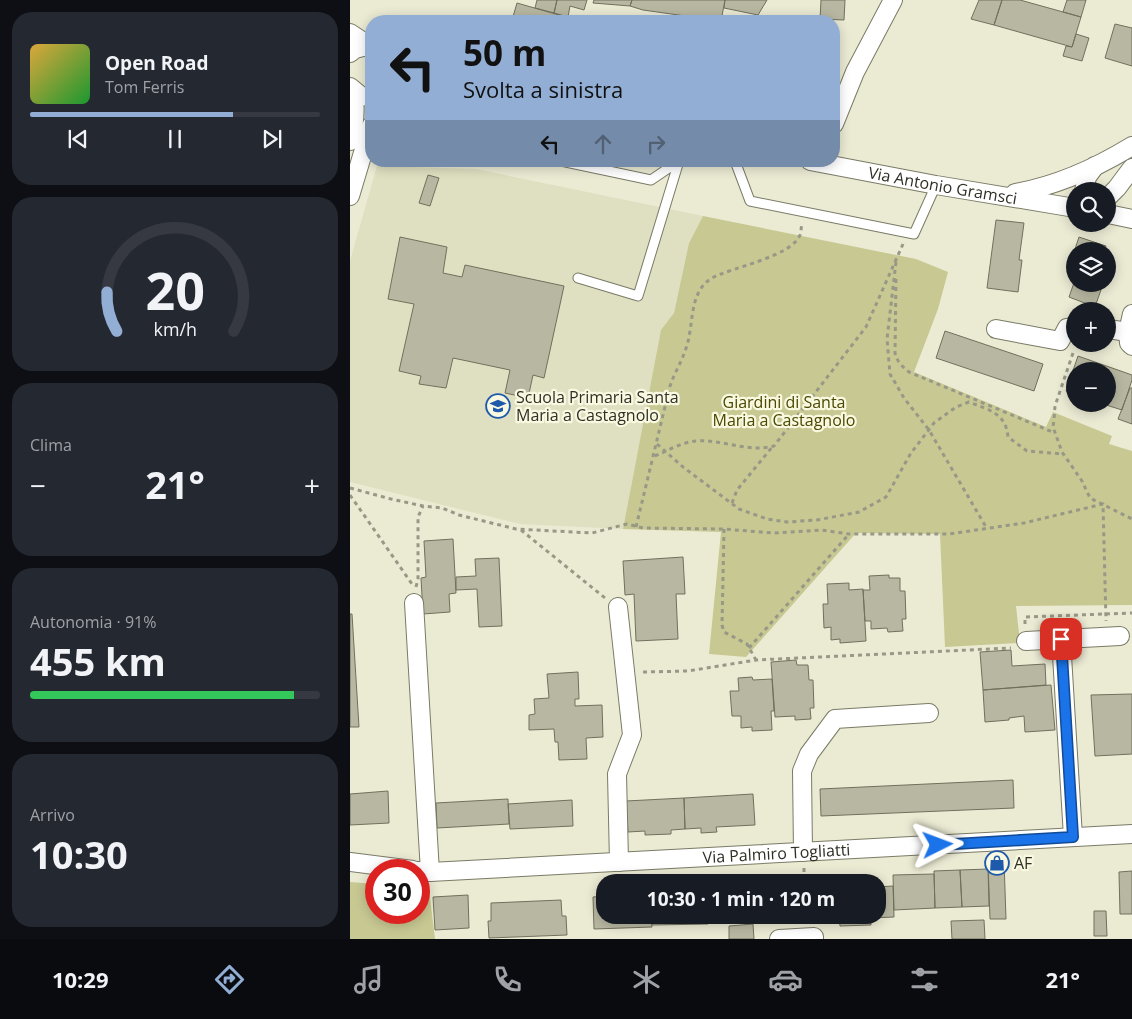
<!DOCTYPE html>
<html lang="it">
<meta charset="utf-8">
<style>
:root{--surface:#171b24;--page:#242831;--text:#f1f3f6;--muted:#9ea1a6;--line:#363941;--accent:#92aed4}
body{margin:0;font-family:"Open Sans",sans-serif;background:var(--page);color:var(--text);height:100vh;display:flex;flex-direction:column;font-size:19px;white-space:nowrap}
*{box-sizing:border-box;margin:0}
p{font-size:16px;color:var(--muted)}
.icon{flex:none;width:28px;height:28px;fill:none;stroke:currentColor;stroke-width:2;stroke-linecap:round;stroke-linejoin:round}
.map{position:relative;flex:1;overflow:hidden}
.drawer{display:flex;flex-direction:column;gap:12px;padding:12px;background:#0d0f14;width:350px}
.drawer>*{flex:none}
.guide{position:absolute;left:15px;top:15px;width:475px;height:152px;border-radius:20px;box-shadow:0 2px 12px #0003;background:#92aed4;color:#111;overflow:hidden}
.tools{position:absolute;left:716px;top:182px;display:grid;gap:10px}
.tools a{display:grid;place-items:center;width:50px;height:50px;border-radius:50%;background:var(--surface);box-shadow:0 2px 12px #0003;font-size:25px}
.speed{position:absolute;left:15px;top:859px;display:flex;gap:10px;font-size:25px;font-weight:700;text-align:center}
.speed>*{display:grid;place-content:center;width:65px;height:65px;border-radius:50%;background:var(--surface);box-shadow:0 2px 12px #0003;line-height:1}
.speed .limit{border:8px solid #d22;background:#fff;color:#111}
.pin{position:absolute;display:grid;place-items:center;width:42px;height:42px;color:#fff;margin:-21px;border-radius:10px;box-shadow:0 2px 8px #0006}
.me{position:absolute;width:55px;margin:-28px;rotate:87deg;stroke-linejoin:round;filter:drop-shadow(0 0 4px #0008)}
.turn{display:flex;align-items:center;gap:18px;height:105px;padding:0 15px;font-size:22px}
.turn .icon{width:65px;height:65px;stroke-width:2.5}
.turn b{display:block;font-size:35px;line-height:42px}
.lanes{display:flex;align-items:center;height:48px;padding:0 15px;background:#0003;justify-content:center;gap:25px;direction:ltr}
.lanes .off{opacity:.35}
.big{font-size:38px;font-weight:700;line-height:1.1}
.drawer .tile{flex:1;display:flex;flex-direction:column;justify-content:center;gap:8px;min-width:0;padding:0 18px;border-radius:20px;background:var(--page)}
.drawer .dial{align-items:center;gap:0}
.dial svg{height:130px;overflow:visible;fill:none;stroke:var(--line);stroke-width:7;stroke-linecap:round;text-anchor:middle}
.dial text{fill:var(--text);stroke:none}
.song{display:flex;align-items:center;gap:15px}
.cover{width:60px;height:60px;border-radius:8px;background:linear-gradient(135deg,hsl(40 70% 55%),hsl(130 70% 35%))}
.played{height:5px;border-radius:2px;background:linear-gradient(90deg,var(--accent) 70%,var(--line) 70%)}
.keys{display:flex;justify-content:space-around;direction:ltr}
.heat{display:flex;justify-content:space-between;align-items:center;font-size:28px;direction:ltr}
.charge{height:8px;border-radius:4px;background:linear-gradient(90deg,#34c759 91%,var(--line) 0)}
.trip{position:absolute;left:246px;top:874px;width:290px;height:50px;border-radius:20px;background:var(--surface);box-shadow:0 2px 12px #0003;font-weight:700;line-height:50px;text-align:center}
.dock{display:flex;height:80px;justify-content:space-around;align-items:center;background:#090b0e;color:var(--muted)}
.dock .icon{width:35px;height:35px}
.dock .on{color:var(--accent)}
.dock b{font-size:22px;color:var(--text)}
main{display:flex;flex:1;min-height:0}
.map>svg:first-child{display:block}
.built{fill:#dfdfc1}
.green{fill:#c8c893}
.building{fill:#b8b8a2;stroke:#71705c}
.lines{fill:none;stroke-linecap:round;stroke-linejoin:round}
.service-casing{stroke:#7a7a66;stroke-width:11}
.minor-casing{stroke:#7a7a66;stroke-width:20}
.path{stroke:#989887;stroke-width:3;stroke-dasharray:4 4;stroke-linecap:butt}
.service{stroke:#fff;stroke-width:9}
.minor{stroke:#fff;stroke-width:18}
.route-casing{stroke:#114b97;stroke-width:12}
.route{stroke:#1a73e8;stroke-width:9}
.labels{text-anchor:middle;stroke-width:4.5;stroke-linejoin:round;paint-order:stroke}
.street-label{font-size:16px;fill:#2f2f26;stroke:#f9f9e2}
.poi-label{font-size:16px;fill:#2f2f26;stroke:#f9f9e2;text-anchor:start}
.park-label{font-size:16px;fill:#4c4900;stroke:#f9f9e2}
</style>
<main>
<section class="drawer">
<div class="tile">
<div class="song"><i class="cover"></i><div><b>Open Road</b><p>Tom Ferris</p></div></div>
<div class="played"></div>
<div class="keys"><svg class="icon" aria-label="previous" viewBox="0 0 24 24"><path d="M18 5L8 12l10 7zM5 5v14"/></svg><svg class="icon" aria-label="pause" viewBox="0 0 24 24"><path d="M8 5v14M16 5v14"/></svg><svg class="icon" aria-label="next" viewBox="0 0 24 24"><path d="M6 5l10 7-10 7zM19 5v14"/></svg></div>
</div>
<div class="tile dial"><svg viewBox="0 0 100 80">
<path d="M14 69A42 42 0 1 1 86 69"/>
<path d="M14 69A42 42 0 0 1 8 45" stroke="#92aed4"/>
<text x="50" y="56" font-size="32" font-weight="700">20</text>
<text x="50" y="72" font-size="11">km/h</text>
</svg></div>
<div class="tile"><p>Clima</p>
<div class="heat"><a>−</a><b class="big">21°</b><a>+</a></div>
</div>
<div class="tile"><p>Autonomia · 91%</p><b class="big">455 km</b><div class="charge"></div></div>
<div class="tile"><p>Arrivo</p><b class="big">10:30</b></div>
</section>
<div class="map">
<svg width="782" height="939" viewBox="0 0 782 939">
<rect width="100%" height="100%" fill="#ebebd4"/>
<path class="built" d="M27 166 126 169 353 216 339 243 324 313 311 331 273 529 170 524 0 482V261Z"/>
<path class="green" d="M353 216 566 259 598 272 588 309 564 372 696 427 703 412 762 436 759 444 782 451V605L666 606 670 643 595 647 590 534 506 533 396 657 359 654 371 532 273 529 311 330 324 313 339 243Z
M0 882 26 884V912H69V888L79 889 85 939H0Z"/>
<path class="building" d="M187 0H207L204 13 185 8Z
M207 0H237L234 10 220 6 218 17 204 13Z
M244 0H282L280 6 243 3Z
M282 0H375L371 21 293 10 280 6Z
M375 0H417L408 15 374 8Z
M471 0H495L494 20 470 19Z
M629 0H652L644 25 621 19Z
M652 0H670L731 17 722 47 644 25Z
M717 0H736L731 17 713 12Z
M167 3 216 17 215 21 162 20Z
M765 24 782 28V66L755 58Z
M726 34 739 38 732 61 713 56 716 46 722 47Z
M78 175 89 178 80 206 69 203Z
M646 220 674 223 669 260H672L668 292 637 288Z
M50 237 97 247 93 273 112 277 115 265 214 286 194 378 183 375 178 398 155 393 160 370 103 358 96 388 69 384 71 376 49 371 64 304 38 299Z
M729 237 756 246 755 251H725V269L719 267Z
M725 280V284H753L745 307 719 297Z
M595 331 693 364 684 391 586 358Z
M728 356 782 375V380L772 410 753 404H758V371H725V394L716 391Z
M780 388H782V424L768 419Z
M103 539 106 593 99 594 100 612 73 614 71 578 76 577 74 541Z
M333 557 335 594H326L328 639 286 641 284 594 275 595 273 561Z
M149 558 152 626 129 627 127 589 106 590V577L126 576 125 559Z
M539 575V578H550V591H555L556 619H552L553 631 538 632 537 628 521 629V621H515L513 590H520L519 576Z
M499 583V590L513 589 516 641 490 643V639L481 640V627L474 628 473 604H478L477 584Z
M0 614H2L9 727H0Z
M661 650 662 666 695 664 696 685 633 690 630 652Z
M446 660 447 665H458L459 680H463L464 708H460L461 719 445 720V716L425 717 421 662Z
M228 672 229 699H225V706L252 705 253 737 236 738 237 759 209 760 208 742H205L204 729 179 730V715L185 714 184 699 199 698 197 674Z
M402 677 403 680 422 679 424 711H421L422 730 402 731V727L391 728V716H382L380 691H389L388 678Z
M701 685 705 730 675 732 674 716 659 718V720L635 722 633 690Z
M782 694V754L745 756 741 695Z
M663 780 664 808 471 816 470 789Z
M38 791 39 823 0 825V794Z
M403 794 405 825 366 827 367 832 351 833V828L335 829 334 798Z
M334 798 335 829 321 830V834L295 835V831L278 832 276 801Z
M158 799 159 824 87 828 86 803Z
M222 800 223 826 160 829 158 804Z
M654 861 656 919H640L638 862Z
M638 869 639 906 612 907 610 870Z
M610 870 612 907 585 908 584 871Z
M782 871V914H770L769 872Z
M584 874 585 908 544 910 543 875Z
M543 886 544 917 521 918V925L490 926 489 915H528V887Z
M118 895 119 928 85 930 83 897Z
M255 896V915H301L302 927 244 929 243 897Z
M211 900 212 916H216L217 935 139 938 138 921H141V903Z
M744 911H756L757 936H744Z
M301 915H357L358 924 302 925Z
M385 915H440V917L385 918Z
M634 920 635 939H602L601 921Z
M403 924 404 939H379V926Z"/>
<g class="lines">
<g class="service-casing">
<path id="service" d="M211 161 301 180 329 161
M385 161 400 201 564 234 586 185
M228 278 288 296 329 161"/>
</g>
<g class="minor-casing">
<g id="minor">
<path d="M0 33 18 45"/>
<path d="M0 53 5 49 21 45"/>
<path d="M0 87 11 96 21 97"/>
<path d="M484 124 505 72 543 0"/>
<path d="M0 141C5 124 6 108 3 91"/>
<path id="s1" d="M460 161 586 185 725 208"/>
<path d="M734 191 737 177 745 166"/>
<path d="M665 193C706 186 746 168 782 146"/>
<path d="M0 196 21 126"/>
<path d="M758 197 767 188 782 168"/>
<path d="M758 214 782 219"/>
<path d="M782 314 778 332 779 343 782 346"/>
<path d="M646 329 710 341 717 328 725 327"/>
<path d="M758 329 778 332"/>
<path d="M64 603 80 872"/>
<path d="M268 607 282 735 267 774 269 862"/>
<path d="M711 639 723 837"/>
<path d="M676 641 770 636"/>
<path d="M453 852 452 771 459 754 485 719 579 713"/>
<path d="M0 862 63 870"/>
<path id="s2" d="M69 871 80 872 782 834"/>
<path d="M429 939 464 937V939"/>
</g>
</g>
<path class="path" d="M546 262 537 339 540 374 554 398 579 430 636 527
M546 279 545 353C547 362 552 366 559 372L705 433
M723 353 705 406 704 419 703 427 712 452 732 481 740 498 782 519
M307 444 333 467 389 509 417 519 437 522 467 520 509 512 536 497 561 453 584 423 606 407 619 402C639 410 656 413 658 437L677 451 713 454
M305 456C317 451 332 442 346 441 372 439 398 453 424 446L516 327 553 244
M0 488 41 499 73 506 92 508 109 515 166 529 242 533 277 524 293 528 374 529 423 533 471 530 499 534H599L674 523 753 504 756 621
M0 495 62 584V587
M382 503 387 490 423 446
M286 527 320 386C324 374 331 363 335 351 345 327 337 293 362 278 382 267 441 257 450 235 451 232 451 228 452 224
M374 529 372 625 374 632 397 644 406 660
M171 530 255 598
M66 587 68 579V517L73 506
M675 624V617L782 613
M399 648 499 534
M293 672 338 671 406 660 661 648
M454 868V882"/>
<use href="#service" class="service"/>
<use href="#minor" class="minor"/>
</g>
<g class="lines">
<g class="route-casing">
<path id="route" d="M588 845 723 837 711 639"/>
</g>
<use href="#route" class="route"/>
</g>
<defs>
<g id="school-ring" transform="scale(1.25)"><circle r="9.5" fill="#f9f9e2" stroke="#1d5aab" stroke-width="1.5"/><path d="M0-5L7-2L0 1L-7-2ZM-4 1L0 2.5L4 1V4Q0 6-4 4Z" fill="#1d5aab"/></g>
<g id="shop-ring" transform="scale(1.25)"><circle r="9.5" fill="#f9f9e2" stroke="#1d5aab" stroke-width="1.5"/><path d="M-5-2.5h2.3a2.7 3.5 0 0 1 5.4 0H5L5.5 6h-11ZM-1.5-2.5h3a1.5 2.3 0 0 0-3 0Z" fill="#1d5aab"/></g>
</defs>
<g fill-rule="evenodd">
<use href="#school-ring" x="148" y="406"/>
<use href="#shop-ring" x="647" y="863"/>
</g>
<g class="labels">
<g class="street-label">
<text dy="6" stroke="none"><textPath href="#s1" startOffset="135">Via Antonio Gramsci</textPath></text>
<text dy="6" stroke="none"><textPath href="#s2" startOffset="358">Via Palmiro Togliatti</textPath></text>
</g>
<g class="poi-label">
<text x="166" y="403">Scuola Primaria Santa<tspan x="166" dy="18">Maria a Castagnolo</tspan></text>
<text x="664" y="869">AF</text>
</g>
<g class="park-label">
<text x="434" y="408">Giardini di Santa<tspan x="434" dy="18">Maria a Castagnolo</tspan></text>
</g>
</g>
</svg>
<div class="tools">
<a><svg class="icon" aria-label="search" viewBox="0 0 24 24"><circle cx="10" cy="10" r="6"/><path d="M15 15l6 6"/></svg></a>
<a><svg class="icon" aria-label="layers" viewBox="0 0 24 24"><path d="M12 4l9 5-9 5-9-5zM3 14l9 5 9-5"/></svg></a>
<a>+</a>
<a>−</a>
</div>
<div class="speed"><div class="limit">30</div></div>
<div class="pin" style="left:711px;top:639px;background:#d93025"><svg class="icon" aria-label="arrive" viewBox="0 0 24 24"><path d="M6 21V4h12l-3 4 3 4H6"/></svg></div>
<svg class="me" style="left:588px;top:845px" viewBox="-20 -20 40 40"><path d="M0-17L14 15 0 8-14 15z" fill="#1a73e8" stroke="#fff" stroke-width="4"/></svg>
<div class="trip">10:30 · 1 min · 120 m</div>
<div class="guide">
<div class="turn"><svg class="icon" aria-label="left" viewBox="0 0 24 24"><path d="M17 20v-9H6M10 6l-5 5 5 5"/></svg><div><b>50 m</b>Svolta a sinistra</div></div>
<div class="lanes"><svg class="icon" aria-label="left" viewBox="0 0 24 24"><path d="M17 20v-9H6M10 6l-5 5 5 5"/></svg><svg class="icon off" aria-label="ahead" viewBox="0 0 24 24"><path d="M12 20V5M6 11l6-6 6 6"/></svg><svg class="icon off" aria-label="right" viewBox="0 0 24 24"><path d="M7 20v-9h11M14 6l5 5-5 5"/></svg></div>
</div>
</div>
</main>
<nav class="dock">
<b>10:29</b>
<svg class="icon on" aria-label="directions" viewBox="0 0 24 24"><path d="M12 3l9 9-9 9-9-9zM9 14v-3h6M13 9l2 2-2 2"/></svg>
<svg class="icon" aria-label="music" viewBox="0 0 24 24"><path d="M9 18V5l10-2v13"/><circle cx="6" cy="18" r="3"/><circle cx="16" cy="16" r="3"/></svg>
<svg class="icon" aria-label="phone" viewBox="0 0 24 24"><path d="M5 4h4l2 5-3 2q2 4 5 5l2-3 5 2v4C11 20 4 13 5 4z"/></svg>
<svg class="icon" aria-label="climate" viewBox="0 0 24 24"><path d="M12 3v18M4 7l16 10M4 17L20 7"/></svg>
<svg class="icon" aria-label="car" viewBox="0 0 24 24"><path d="M5 17H2v-5l4-1 3-4h7l3 4 3 1v5h-3M9 17h6M6 11h13"/><circle cx="7" cy="17" r="2"/><circle cx="17" cy="17" r="2"/></svg>
<svg class="icon" aria-label="filters" viewBox="0 0 24 24"><path d="M4 7h16M4 17h16"/><circle cx="9" cy="7" r="2"/><circle cx="15" cy="17" r="2"/></svg>
<b>21°</b>
</nav>
